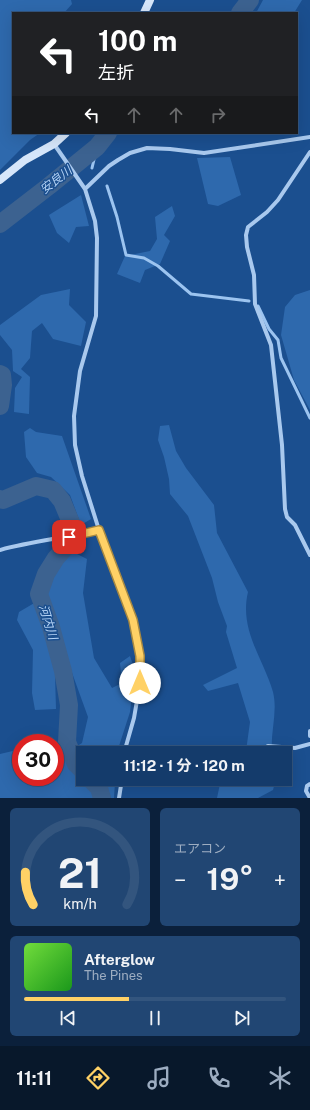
<!DOCTYPE html>
<html lang="ja">
<meta charset="utf-8">
<style>
:root{--surface:#143b6b;--page:#214673;--text:#f1f3f6;--muted:#9dadc1;--line:#33557e;--accent:#ffd166}
body{margin:0;font-family:"Public Sans","Noto Sans JP",sans-serif;background:var(--page);color:var(--text);height:100vh;display:flex;flex-direction:column;font-size:15px;white-space:nowrap}
*{box-sizing:border-box;margin:0}
p{font-size:13px;color:var(--muted)}
.icon{flex:none;width:22px;height:22px;fill:none;stroke:currentColor;stroke-width:2;stroke-linecap:round;stroke-linejoin:round}
.map{position:relative;height:798px;overflow:hidden}
.sheet{display:flex;flex-direction:column;gap:10px;padding:10px;background:#0b203b;flex:1}
.sheet>*{flex:none}
.hud{position:absolute;left:12px;top:12px;width:286px;height:122px;border-radius:0px;box-shadow:0 4px 16px #0002,0 0 0 1px var(--line);background:#202124;color:#fff;overflow:hidden}
.speed{position:absolute;left:12px;top:734px;display:flex;gap:8px;font-size:20px;font-weight:700;text-align:center}
.speed>*{display:grid;place-content:center;width:52px;height:52px;border-radius:50%;background:var(--surface);box-shadow:0 4px 16px #0002,0 0 0 1px var(--line);line-height:1}
.speed .limit{border:6px solid #d22;background:#fff;color:#111}
.pin{position:absolute;display:grid;place-items:center;width:34px;height:34px;color:#fff;margin:-17px;border-radius:8px;box-shadow:0 2px 6px #0006}
.me{position:absolute;width:44px;margin:-22px;rotate:0deg;stroke-linejoin:round;filter:drop-shadow(0 0 3px #0008)}
.turn{display:flex;align-items:center;gap:14px;height:84px;padding:0 20px;font-size:18px}
.turn .icon{width:52px;height:52px;stroke-width:2.5}
.turn b{display:block;font-size:28px;line-height:34px}
.lanes{display:flex;align-items:center;height:38px;padding:0 20px;background:#0003;justify-content:center;gap:20px;direction:ltr}
.lanes .off{opacity:.35}
.big{font-size:30px;font-weight:700;line-height:1.1}
.sheet .card{flex:1;display:flex;flex-direction:column;justify-content:center;gap:6px;min-width:0;padding:0 14px;border-radius:6px;background:var(--page)}
.sheet .dial{align-items:center;gap:0}
.dial svg{height:104px;overflow:visible;fill:none;stroke:var(--line);stroke-width:7;stroke-linecap:round;text-anchor:middle}
.dial text{fill:var(--text);stroke:none}
.song{display:flex;align-items:center;gap:12px}
.cover{width:48px;height:48px;border-radius:6px;background:linear-gradient(135deg,hsl(100 70% 55%),hsl(120 70% 35%))}
.played{height:4px;border-radius:2px;background:linear-gradient(90deg,var(--accent) 40%,var(--line) 40%)}
.keys{display:flex;justify-content:space-around;direction:ltr}
.heat{display:flex;justify-content:space-between;align-items:center;font-size:22px;direction:ltr}
.sheet .tiles{flex:1;display:grid;gap:10px;grid-template-columns:1fr 1fr}
.card:last-child{grid-column:span 2}
.trip{position:absolute;left:76px;top:746px;width:216px;height:40px;border-radius:0px;background:var(--surface);box-shadow:0 4px 16px #0002,0 0 0 1px var(--line);font-weight:700;line-height:40px;text-align:center}
.dock{display:flex;height:64px;justify-content:space-around;align-items:center;background:#08182b;color:var(--muted)}
.dock .icon{width:28px;height:28px}
.dock .active{color:var(--accent)}
.dock b{font-size:18px;color:var(--text)}
.map>svg:first-child{display:block}
.green{fill:#2e69ad}
.lines{fill:none;stroke-linecap:round;stroke-linejoin:round}
.stream{stroke:#9cc4f0;stroke-width:3}
.river{stroke:#3c6290;stroke-width:18}
.street{stroke:#a9c9ee;stroke-width:4}
.secondary{stroke:#d6e6fa;stroke-width:8}
.route-casing{stroke:#a68842;stroke-width:10}
.route{stroke:#ffd166;stroke-width:7}
.labels{text-anchor:middle;stroke-width:3;stroke-linejoin:round;paint-order:stroke}
.water-label{font-size:12px;font-style:italic;fill:#b5d3f5;stroke:#1b4f8f}
</style>
<div class="map">
<svg width="310" height="798" viewBox="0 0 310 798">
<rect width="100%" height="100%" fill="#1b4f8f"/>
<path class="green" d="M0 0H71L72 4 64 13H13V133H40L30 140 0 170Z
M263 0H302L294 13H256Z
M230 157 241 195 218 206 208 204 197 158Z
M81 195 89 226 76 227 69 243 57 233 49 215Z
M172 206 175 216 164 235 170 241 160 264 145 270 140 283 117 274 125 256 150 251 157 239 155 217Z
M70 289 69 305 86 322 81 346 53 339 42 323 32 331 30 358 21 369 30 377 29 414 14 412 15 388 22 377 13 371 12 350 0 335V325L41 295Z
M310 290V410L294 380 281 335 285 307 295 295Z
M169 425 176 451 186 468 214 505 217 533 248 592C239 630 263 658 273 692 278 712 270 733 272 753H244L246 751 250 722 238 683 208 691 203 685 237 668 226 632 227 626 218 602 212 578 188 516 170 494 169 479 164 457 158 440 160 426Z
M30 428 36 432 62 436 91 519 81 525 70 495 51 477 37 473 26 457 24 432Z
M69 550 87 559 83 593 94 658 112 688 122 683 120 663 130 656 135 671 130 712 119 746 113 753H83V779H114L115 782 114 798H0V754L21 749V777H55V743H50L56 741 68 752 82 743 88 717 71 670 55 675 56 709 35 710 32 693 33 650 17 620 19 612 36 602 49 585 56 568Z
M221 779H276L273 790 258 798H217Z"/>
<g class="lines">
<path class="stream" d="M92 168 97 147
M107 186 117 217 126 255 144 258 158 266 191 294 249 301
M258 306 269 329 278 340 281 358 310 418"/>
<path class="river" d="M240 13 250 0
M0 224 49 186 97 147 108 133
M0 374 2 375 3 385 0 406
M0 499 3 500 36 486 53 490 62 501 72 525 67 546 56 558 46 574 39 594 51 627 63 671 69 705 67 742 76 764 83 771
M90 779 99 788 102 798"/>
<path class="street" d="M54 144 85 189 95 221 97 238 96 316 80 371 74 416 75 445 82 476 99 530 133 620 140 657V683L134 718 124 753
M310 152 278 200 267 212 248 227 246 235 247 247 254 275 255 304 271 345 282 445 285 509 287 517 295 525 310 555
M85 189 109 166 118 160 130 153 147 148 170 149 204 153 310 137
M0 550C33 541 66 538 99 530
M310 731V736
M257 753 268 746 295 748 310 744
M122 782 169 785 185 779
M310 784 307 786 306 791 310 798
M119 798 122 779"/>
<path class="secondary" d="M144 13 150 0
M0 180 25 160 54 144 66 133"/>
</g>
<g class="lines">
<g class="route-casing">
<path id="route" d="M69 537 99 530 133 620 140 656V683"/>
</g>
<use href="#route" class="route"/>
</g>
<g class="labels">
<g class="water-label">
<text transform="translate(56 180) rotate(-38)" y="4">安良川</text>
<text transform="translate(48 622) rotate(73)" y="4">河内川</text>
</g>
</g>
</svg>
<div class="speed"><div class="limit">30</div></div>
<div class="pin" style="left:69px;top:537px;background:#d93025"><svg class="icon" aria-label="arrive" viewBox="0 0 24 24"><path d="M6 21V4h12l-3 4 3 4H6"/></svg></div>
<svg class="me" style="left:140px;top:683px" viewBox="-20 -20 40 40"><circle r="19" fill="#fff"/><path d="M0-13L10 11 0 6-10 11z" fill="#ffd166"/></svg>
<div class="trip">11:12 · 1 分 · 120 m</div>
<div class="hud">
<div class="turn"><svg class="icon" aria-label="left" viewBox="0 0 24 24"><path d="M17 20v-9H6M10 6l-5 5 5 5"/></svg><div><b>100 m</b>左折</div></div>
<div class="lanes"><svg class="icon" aria-label="left" viewBox="0 0 24 24"><path d="M17 20v-9H6M10 6l-5 5 5 5"/></svg><svg class="icon off" aria-label="ahead" viewBox="0 0 24 24"><path d="M12 20V5M6 11l6-6 6 6"/></svg><svg class="icon off" aria-label="ahead" viewBox="0 0 24 24"><path d="M12 20V5M6 11l6-6 6 6"/></svg><svg class="icon off" aria-label="right" viewBox="0 0 24 24"><path d="M7 20v-9h11M14 6l5 5-5 5"/></svg></div>
</div>
</div>
<section class="sheet">
<div class="tiles">
<div class="card dial"><svg viewBox="0 0 100 80">
<path d="M14 69A42 42 0 1 1 86 69"/>
<path d="M14 69A42 42 0 0 1 8 44" stroke="#ffd166"/>
<text x="50" y="56" font-size="32" font-weight="700">21</text>
<text x="50" y="72" font-size="11">km/h</text>
</svg></div>
<div class="card"><p>エアコン</p>
<div class="heat"><a>−</a><b class="big">19°</b><a>+</a></div>
</div>
<div class="card">
<div class="song"><i class="cover"></i><div><b>Afterglow</b><p>The Pines</p></div></div>
<div class="played"></div>
<div class="keys"><svg class="icon" aria-label="previous" viewBox="0 0 24 24"><path d="M18 5L8 12l10 7zM5 5v14"/></svg><svg class="icon" aria-label="pause" viewBox="0 0 24 24"><path d="M8 5v14M16 5v14"/></svg><svg class="icon" aria-label="next" viewBox="0 0 24 24"><path d="M6 5l10 7-10 7zM19 5v14"/></svg></div>
</div>
</div>
</section>
<nav class="dock">
<b>11:11</b>
<svg class="icon active" aria-label="directions" viewBox="0 0 24 24"><path d="M12 3l9 9-9 9-9-9zM9 14v-3h6M13 9l2 2-2 2"/></svg>
<svg class="icon" aria-label="music" viewBox="0 0 24 24"><path d="M9 18V5l10-2v13"/><circle cx="6" cy="18" r="3"/><circle cx="16" cy="16" r="3"/></svg>
<svg class="icon" aria-label="phone" viewBox="0 0 24 24"><path d="M5 4h4l2 5-3 2q2 4 5 5l2-3 5 2v4C11 20 4 13 5 4z"/></svg>
<svg class="icon" aria-label="climate" viewBox="0 0 24 24"><path d="M12 3v18M4 7l16 10M4 17L20 7"/></svg>
</nav>
